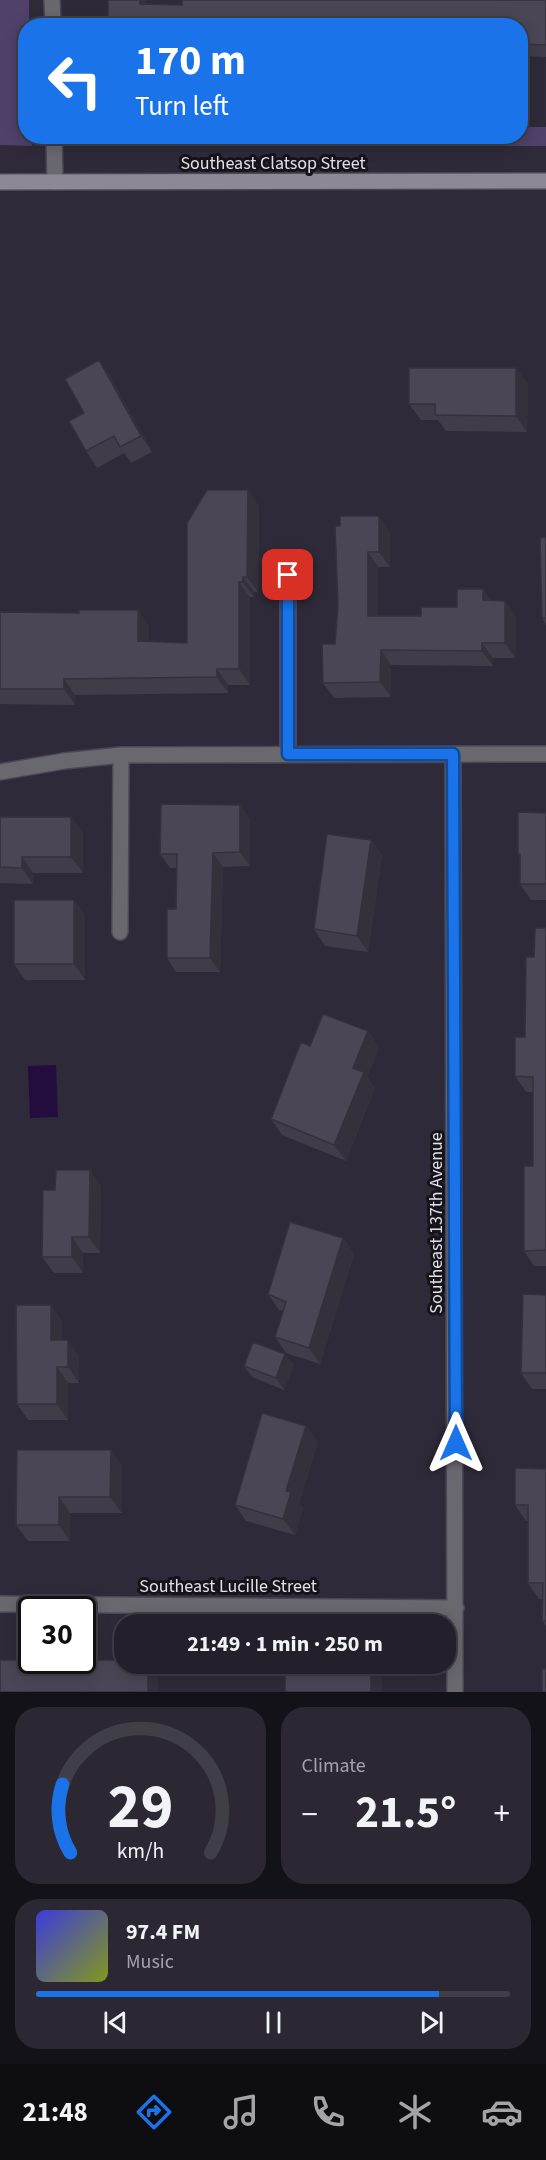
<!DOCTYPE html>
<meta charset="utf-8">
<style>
:root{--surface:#23202b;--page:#2b2833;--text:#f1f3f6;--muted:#a3a3a9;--line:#403e47;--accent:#1a73e8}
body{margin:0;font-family:"Source Sans 3",sans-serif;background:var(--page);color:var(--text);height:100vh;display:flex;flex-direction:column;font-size:22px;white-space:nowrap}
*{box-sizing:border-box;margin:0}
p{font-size:20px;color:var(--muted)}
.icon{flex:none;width:33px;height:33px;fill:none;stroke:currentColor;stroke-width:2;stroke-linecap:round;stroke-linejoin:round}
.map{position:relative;height:1692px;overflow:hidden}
.details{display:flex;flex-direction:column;gap:15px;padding:15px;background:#131218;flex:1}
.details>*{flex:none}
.hud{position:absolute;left:18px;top:18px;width:510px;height:126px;border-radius:24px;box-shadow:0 3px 15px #0003,0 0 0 2px var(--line);background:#1a73e8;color:#fff;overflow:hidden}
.speed{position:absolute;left:18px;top:1596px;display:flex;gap:12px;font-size:30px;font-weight:700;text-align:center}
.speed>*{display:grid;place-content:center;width:78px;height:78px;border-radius:50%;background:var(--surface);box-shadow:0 3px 15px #0003,0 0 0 2px var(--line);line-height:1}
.speed .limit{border:3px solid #111;border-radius:9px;background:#fff;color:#111}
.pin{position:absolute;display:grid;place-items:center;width:51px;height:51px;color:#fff;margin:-26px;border-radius:12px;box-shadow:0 3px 9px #0006}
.me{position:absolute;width:66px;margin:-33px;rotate:0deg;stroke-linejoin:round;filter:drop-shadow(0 0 4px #0008)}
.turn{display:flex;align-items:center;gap:21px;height:126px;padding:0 18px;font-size:27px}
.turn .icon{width:78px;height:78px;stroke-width:2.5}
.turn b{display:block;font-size:42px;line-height:51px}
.big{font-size:45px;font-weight:700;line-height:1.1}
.details .card{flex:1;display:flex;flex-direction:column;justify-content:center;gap:9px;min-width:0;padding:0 21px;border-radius:24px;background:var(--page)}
.details .dial{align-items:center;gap:0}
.dial svg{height:156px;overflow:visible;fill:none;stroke:var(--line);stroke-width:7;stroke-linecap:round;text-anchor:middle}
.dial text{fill:var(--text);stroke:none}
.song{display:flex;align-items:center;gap:18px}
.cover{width:72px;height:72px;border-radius:9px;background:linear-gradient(135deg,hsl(240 70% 55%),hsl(70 70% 35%))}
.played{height:6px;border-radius:3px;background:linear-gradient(90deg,var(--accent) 85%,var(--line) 85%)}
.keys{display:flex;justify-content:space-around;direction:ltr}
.heat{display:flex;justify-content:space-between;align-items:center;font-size:33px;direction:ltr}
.details .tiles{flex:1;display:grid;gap:15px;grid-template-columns:1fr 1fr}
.card:last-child{grid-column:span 2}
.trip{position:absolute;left:114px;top:1614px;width:342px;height:60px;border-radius:24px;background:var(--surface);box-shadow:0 3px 15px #0003,0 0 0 2px var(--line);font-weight:700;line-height:60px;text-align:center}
.menu{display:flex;height:96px;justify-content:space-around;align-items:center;background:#0e0d11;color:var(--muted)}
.menu .icon{width:42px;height:42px}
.menu .active{color:var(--accent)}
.menu b{font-size:27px;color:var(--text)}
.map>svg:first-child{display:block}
.green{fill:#4f416a}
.water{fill:#220d3e}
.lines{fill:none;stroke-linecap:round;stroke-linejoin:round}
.street-casing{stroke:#4c4755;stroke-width:18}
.secondary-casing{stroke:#4c4755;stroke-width:18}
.street{stroke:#6a686f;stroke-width:15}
.secondary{stroke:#8c8995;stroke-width:15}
.wall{fill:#403c4a}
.shaded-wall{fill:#34313c}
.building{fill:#4b4656;stroke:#34313c;stroke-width:1.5}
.route-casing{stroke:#114b97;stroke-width:15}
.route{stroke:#1a73e8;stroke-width:10}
.labels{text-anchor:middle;stroke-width:6;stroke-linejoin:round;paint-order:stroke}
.street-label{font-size:18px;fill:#e2dfe8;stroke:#16141b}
</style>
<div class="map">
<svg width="546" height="1692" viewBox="0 0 546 1692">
<rect width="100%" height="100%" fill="#2f2a39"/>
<path class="green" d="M0 0H29V25L26 26V136L31 137 32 146 0 145Z
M521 127H546V146H78V136H520Z"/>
<path class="water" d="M56 1065 58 1117 30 1118 28 1066Z"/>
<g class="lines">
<g class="street-casing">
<path id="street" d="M52 0 53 26
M54 136 55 182
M288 754V575
M453 754 455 1692
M0 772 64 761 121 755 546 754
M120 932 121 755
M0 1604 456 1608"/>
</g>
<g class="secondary-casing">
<path id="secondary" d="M0 182 546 181"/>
</g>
<use href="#street" class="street"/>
<use href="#secondary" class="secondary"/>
</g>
<path class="wall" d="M546 0V57L520 56V26H108L148 3V4L182 5Z
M99 360 110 376 152 452 131 463 124 453 97 468 86 451Z
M528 384 527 432 446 431 438 420H421L409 404Z
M259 506 258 592H254V597H250V685H228V693L75 695V705L0 704V612L79 613 138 610 149 626V642L187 643Z
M335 526 390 531V567H378V616H421L457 607 483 589 491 601 516 616 515 658H493V666L391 665V697L334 698 323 683 335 644 338 605Z
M546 537V625L542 618Z
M546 813V900H531L520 884V858L518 854Z
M0 817H71L83 833V873H33V884L0 883Z
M250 819V866L223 867 220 972H176L167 958 176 909V868H170L160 854Z
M371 840 382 856 368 952 325 946 314 929Z
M74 900 85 916V980H25L14 964Z
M546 928V1266H534L524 1251 533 1166V1092H526L515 1076 525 1037 534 957Z
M368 1031 379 1048 367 1077 375 1088 346 1161 282 1135 271 1119 310 1046Z
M101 1186 100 1253H83V1273H54L42 1257 55 1190Z
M343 1238 354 1254 320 1364 286 1353 275 1337 283 1311 279 1310 268 1294Z
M546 1295V1389H532L521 1373Z
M51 1305 62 1321V1340L79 1356V1383H68V1420H28L17 1404Z
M294 1365 284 1390 252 1377 244 1366Z
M306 1426 318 1442 299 1503 303 1508 295 1535 246 1521 235 1505Z
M111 1450 122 1466V1513H70V1541H28L16 1525Z
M546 1469V1626L542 1621 543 1599H539L528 1583V1521H526L515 1505Z"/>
<path class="shaded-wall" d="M140 0H146L148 3V15L140 4Z
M99 360 110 376 152 452 141 436Z
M516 368 528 384 527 432 516 416Z
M248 490 259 506 258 592 247 577Z
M379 516 390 531V567L379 552Z
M368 552 378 567V631L368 616Z
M243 577 254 592V597L243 582Z
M239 582 250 597V685L239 669Z
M483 589 493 604 483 600Z
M505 601 516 616 515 658 505 643Z
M138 610 149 626V657L138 641Z
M482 643 493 658V666L482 651Z
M381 650 391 665V697L380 682Z
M217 669 228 685V693L217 677Z
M64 679 75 695V705L64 689Z
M240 805 250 819V866L240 852Z
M71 817 83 833V873L71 857Z
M371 840 382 856 368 952 357 936Z
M213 853 223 867 220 972 210 958Z
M22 857 33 873V884L22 868Z
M74 900 85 916V980L74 964Z
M368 1031 379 1048 367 1077 375 1088 346 1161 334 1145 353 1068Z
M90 1170 101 1186 100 1253 89 1237Z
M72 1237 83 1253V1273L72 1257Z
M343 1238 354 1254 320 1364 309 1348Z
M51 1305 62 1321V1356L51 1340Z
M68 1340 79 1356V1383L68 1367Z
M285 1354 294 1365 284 1390 276 1378Z
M57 1367 68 1383V1420L57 1404Z
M306 1426 318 1442 299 1503 303 1508 295 1535 283 1519 286 1491Z
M111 1450 122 1466V1513L110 1497Z
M59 1497 70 1513V1541L59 1525Z
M25 1660 35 1675 25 1668Z
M148 1664H151L158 1674V1692H148Z
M371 1664H373L382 1677V1692H371Z"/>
<path class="building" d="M108 0H140V4L182 5V0H546V45L520 44V26H432V24L332 23V26H108Z
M99 360 141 436 120 447 114 436 86 451 69 421 84 413 65 379Z
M409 368H516V416L435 415V404H409Z
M207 490H248L247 577H243V582H239V669H217V677L64 679V689H0V612L79 613V610H138V641L187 643V523Z
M340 516H379V552H368V616H421V607H457V589H483V600L505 601V643H482V651L381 650 380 682 323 683 322 644H335L338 605 335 526H340Z
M546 537V618H542L540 538Z
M161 804 240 805V852L213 853 210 958H167V909H176L177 854H160Z
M518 812 546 813V884H520V854H518Z
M0 817H71V857H22V868L0 867Z
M327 834 371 840 357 936 314 929Z
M14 900H74V964H14Z
M535 928H546V1250L524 1251V1166H533V1077L515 1076V1037H525L526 957H534Z
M323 1014 368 1031 353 1068 364 1072 334 1145 271 1119 301 1042 310 1046Z
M56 1170H90L89 1237H72V1257H42L43 1190H55Z
M290 1222 343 1238 309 1348 275 1337 286 1302 268 1294Z
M523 1294 546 1295V1373H521Z
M16 1305H51V1340H68V1367H57V1404H17Z
M253 1342 285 1354 276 1378 244 1366Z
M262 1413 306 1426 286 1491 291 1492 283 1519 235 1505Z
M17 1450H111L110 1497H59V1525H16Z
M515 1468 546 1469V1621H542L543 1583H528V1505H515Z
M0 1660H25V1668H93V1660H124V1664H148V1692H0Z
M285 1664H371V1692H285Z
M542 1669H546V1692H542Z"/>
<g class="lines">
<g class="route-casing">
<path id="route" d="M288 575V754H453L456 1443"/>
</g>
<use href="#route" class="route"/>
</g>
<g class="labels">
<g class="street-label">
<text x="273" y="169">Southeast Clatsop Street</text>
<text transform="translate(436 1223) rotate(-90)" y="6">Southeast 137th Avenue</text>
<text x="228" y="1592">Southeast Lucille Street</text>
</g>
</g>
</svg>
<div class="speed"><div class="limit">30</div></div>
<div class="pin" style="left:288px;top:575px;background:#d93025"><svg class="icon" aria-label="arrive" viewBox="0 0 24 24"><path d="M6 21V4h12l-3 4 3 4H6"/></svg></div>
<svg class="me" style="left:456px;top:1443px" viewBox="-20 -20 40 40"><path d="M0-17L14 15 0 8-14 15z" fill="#1a73e8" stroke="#fff" stroke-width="4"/></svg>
<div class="trip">21:49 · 1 min · 250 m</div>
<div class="hud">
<div class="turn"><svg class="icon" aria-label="left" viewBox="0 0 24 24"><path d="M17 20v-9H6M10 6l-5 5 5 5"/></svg><div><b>170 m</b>Turn left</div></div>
</div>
</div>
<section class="details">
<div class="tiles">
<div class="card dial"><svg viewBox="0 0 100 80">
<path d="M14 69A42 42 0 1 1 86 69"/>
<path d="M14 69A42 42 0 0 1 10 34" stroke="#1a73e8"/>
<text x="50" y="56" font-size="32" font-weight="700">29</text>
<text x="50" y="72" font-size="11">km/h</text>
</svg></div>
<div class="card"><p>Climate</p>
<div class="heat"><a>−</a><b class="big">21.5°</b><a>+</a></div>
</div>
<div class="card">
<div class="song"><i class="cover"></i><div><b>97.4 FM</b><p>Music</p></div></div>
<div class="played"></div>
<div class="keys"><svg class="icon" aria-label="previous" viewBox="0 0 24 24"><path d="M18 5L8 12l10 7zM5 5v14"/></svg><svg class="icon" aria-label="pause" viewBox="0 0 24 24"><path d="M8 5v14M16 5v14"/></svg><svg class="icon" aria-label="next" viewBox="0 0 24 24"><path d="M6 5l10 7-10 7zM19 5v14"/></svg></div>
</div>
</div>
</section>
<nav class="menu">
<b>21:48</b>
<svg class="icon active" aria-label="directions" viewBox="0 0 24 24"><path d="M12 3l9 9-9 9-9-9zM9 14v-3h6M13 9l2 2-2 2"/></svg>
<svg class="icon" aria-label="music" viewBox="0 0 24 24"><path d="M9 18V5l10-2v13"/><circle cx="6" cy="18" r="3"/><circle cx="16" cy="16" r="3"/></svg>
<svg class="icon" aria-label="phone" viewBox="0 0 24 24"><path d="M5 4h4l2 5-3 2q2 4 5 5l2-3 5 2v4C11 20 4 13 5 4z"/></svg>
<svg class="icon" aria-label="climate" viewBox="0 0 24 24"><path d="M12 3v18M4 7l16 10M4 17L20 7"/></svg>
<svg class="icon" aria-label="car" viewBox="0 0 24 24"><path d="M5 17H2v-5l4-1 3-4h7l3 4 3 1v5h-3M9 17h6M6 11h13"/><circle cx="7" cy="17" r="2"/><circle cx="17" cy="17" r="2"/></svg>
</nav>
